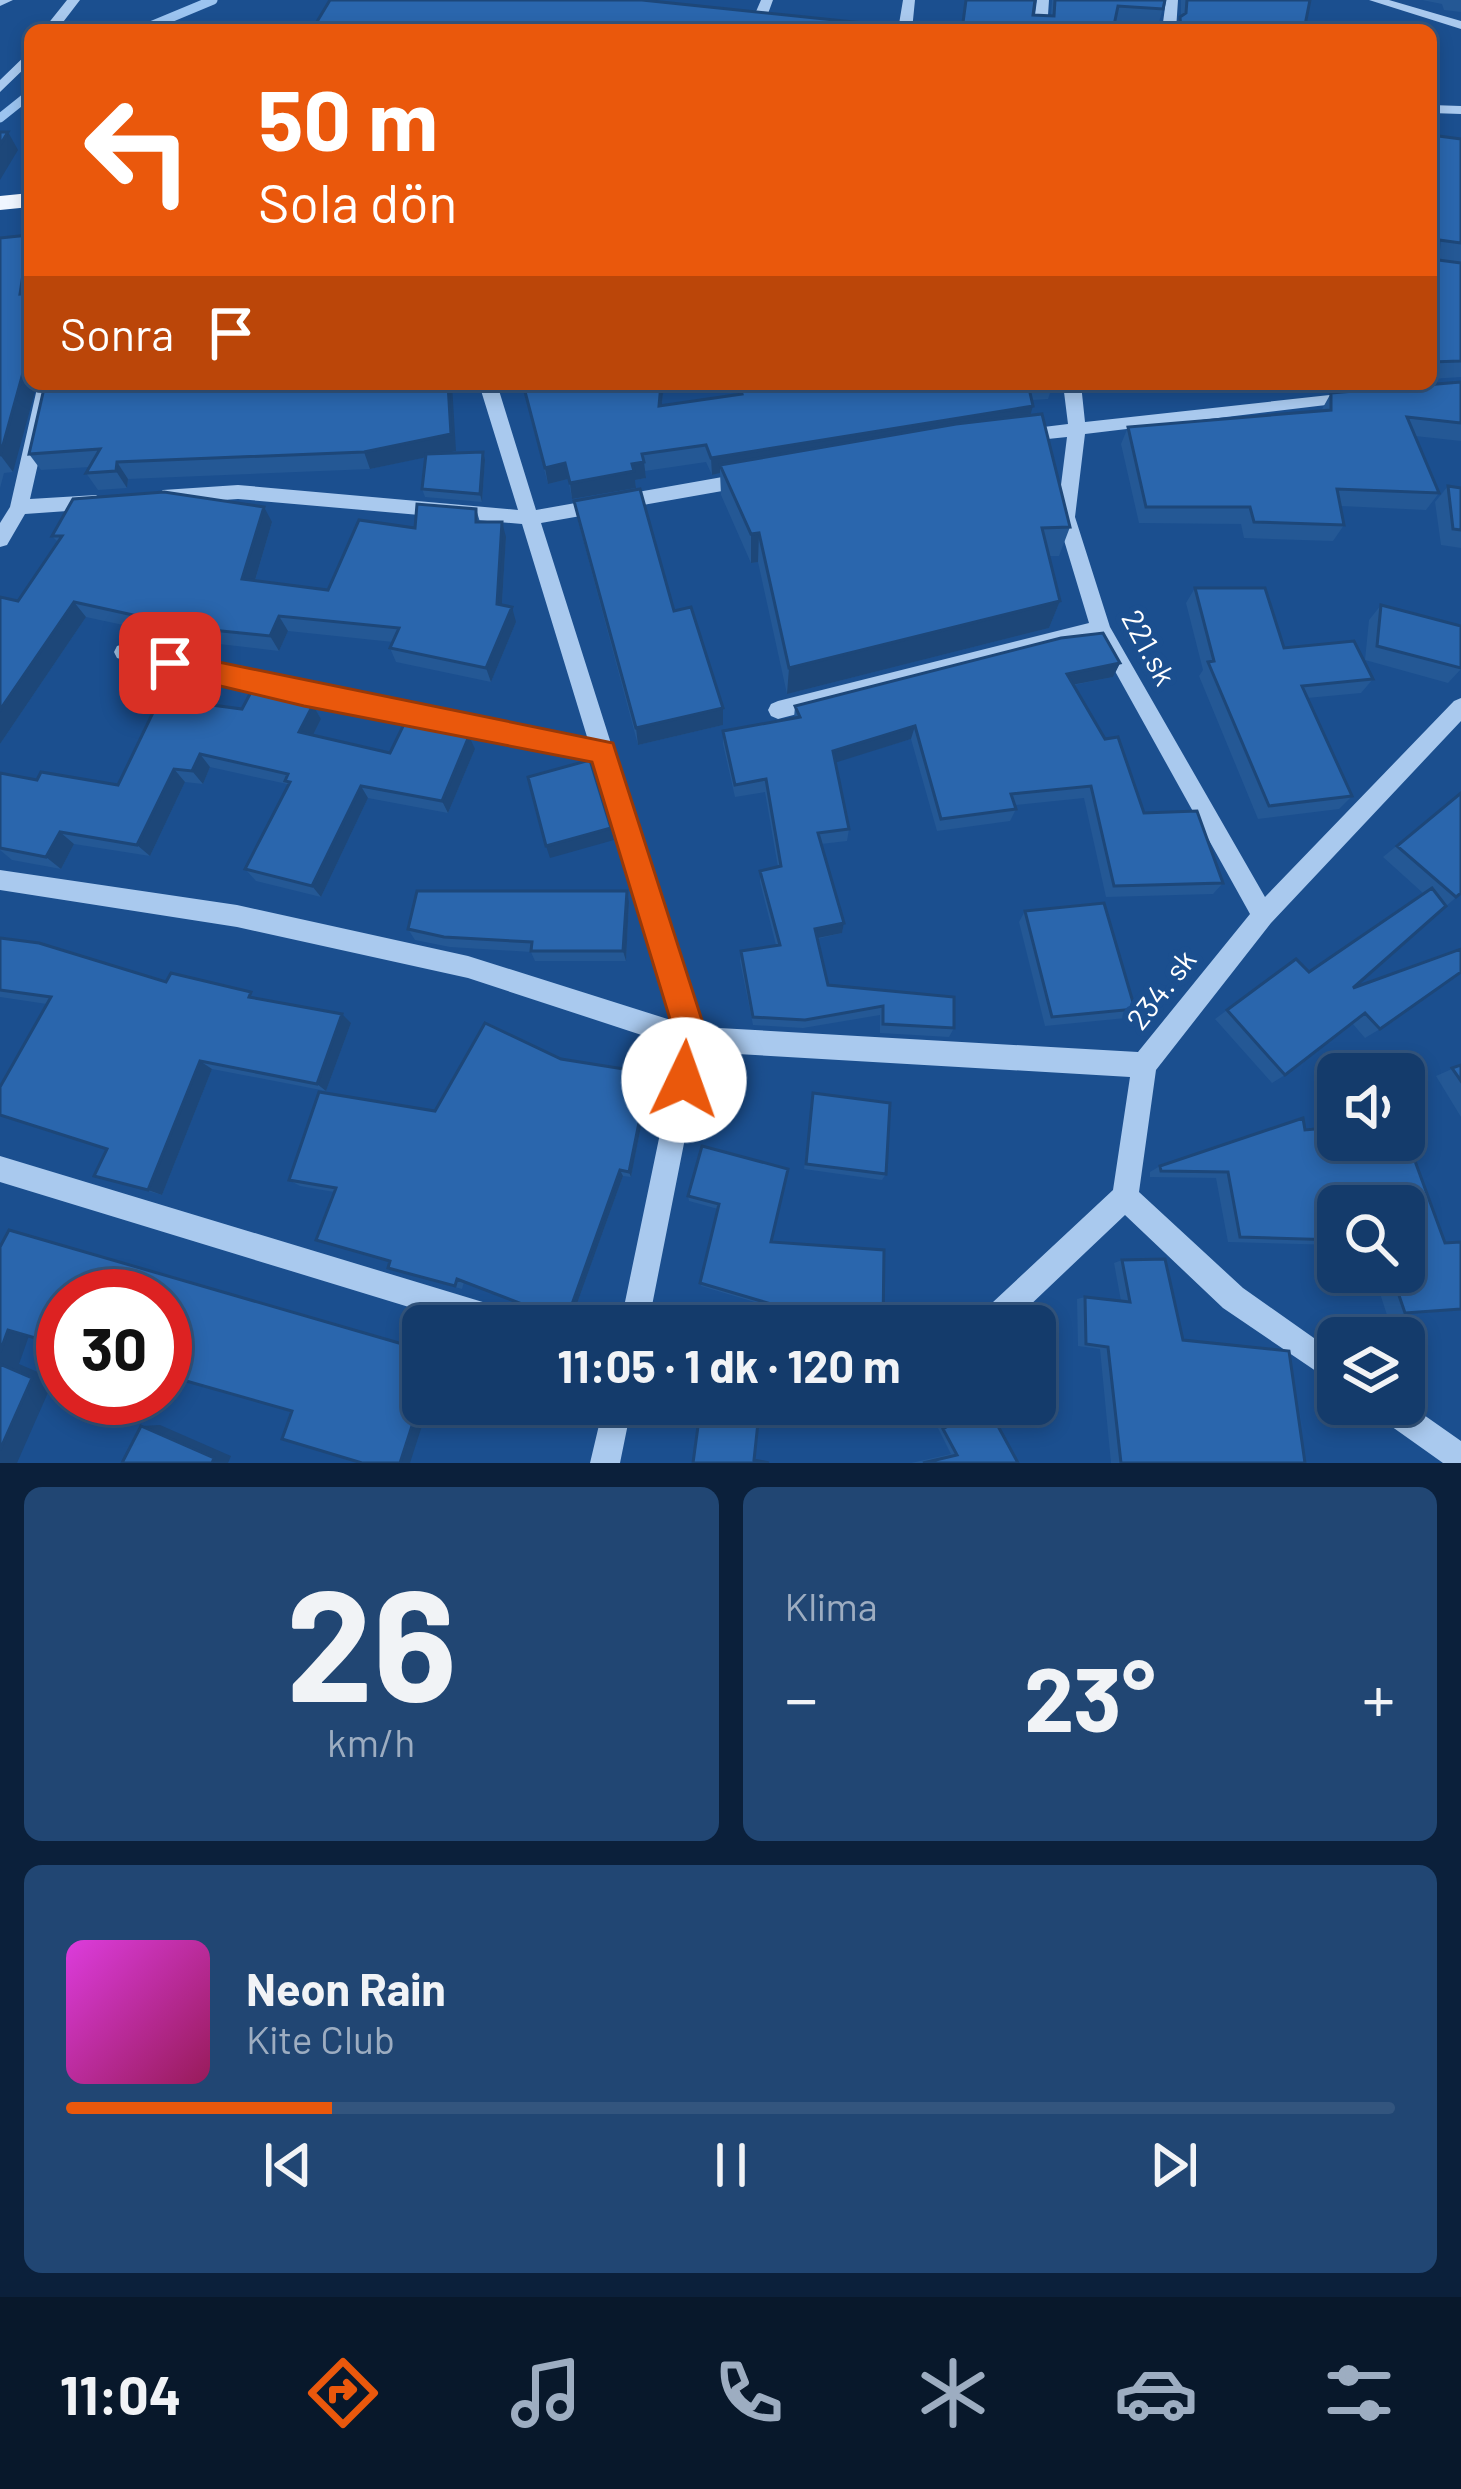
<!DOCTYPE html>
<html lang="tr">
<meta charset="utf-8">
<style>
:root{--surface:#143b6b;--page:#214673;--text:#f1f3f6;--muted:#9dadc1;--line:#33557e;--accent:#ea580c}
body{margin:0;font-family:Barlow,sans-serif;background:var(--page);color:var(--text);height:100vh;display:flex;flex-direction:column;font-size:45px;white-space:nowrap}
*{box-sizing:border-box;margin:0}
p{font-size:39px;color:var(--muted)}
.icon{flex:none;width:66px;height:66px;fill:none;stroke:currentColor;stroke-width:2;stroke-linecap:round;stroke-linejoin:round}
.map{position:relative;height:1463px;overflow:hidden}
.details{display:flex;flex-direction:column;gap:24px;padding:24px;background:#0b203b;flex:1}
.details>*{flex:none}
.banner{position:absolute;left:24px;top:24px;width:1413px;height:366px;border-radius:18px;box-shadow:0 6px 18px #0003,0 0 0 3px var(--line);background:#ea580c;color:#fff;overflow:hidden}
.buttons{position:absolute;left:1317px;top:1053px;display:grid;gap:24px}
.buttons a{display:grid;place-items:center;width:108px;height:108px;border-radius:18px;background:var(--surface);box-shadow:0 6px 18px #0003,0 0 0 3px var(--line);font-size:60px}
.speed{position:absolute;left:36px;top:1269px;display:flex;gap:24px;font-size:60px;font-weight:700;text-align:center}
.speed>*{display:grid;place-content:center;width:156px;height:156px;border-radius:50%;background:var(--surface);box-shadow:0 6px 18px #0003,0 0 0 3px var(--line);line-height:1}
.speed .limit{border:18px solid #d22;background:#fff;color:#111}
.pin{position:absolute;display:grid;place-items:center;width:102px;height:102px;color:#fff;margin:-51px;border-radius:24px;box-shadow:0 6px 18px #0006}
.me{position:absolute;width:132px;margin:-66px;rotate:3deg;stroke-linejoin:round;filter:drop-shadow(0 0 9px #0008)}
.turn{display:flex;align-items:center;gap:42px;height:252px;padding:0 36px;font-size:54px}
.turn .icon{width:156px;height:156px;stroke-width:2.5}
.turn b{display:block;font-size:84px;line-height:102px}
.then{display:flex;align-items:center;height:114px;padding:0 36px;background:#0003;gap:24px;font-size:45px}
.big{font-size:90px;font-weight:700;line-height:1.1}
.details .card{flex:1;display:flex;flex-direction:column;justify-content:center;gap:18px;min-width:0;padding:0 42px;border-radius:18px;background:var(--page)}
.details .dial{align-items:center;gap:0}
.dial b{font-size:156px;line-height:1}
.song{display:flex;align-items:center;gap:36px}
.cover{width:144px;height:144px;border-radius:18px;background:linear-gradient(135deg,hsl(300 70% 55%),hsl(330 70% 35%))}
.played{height:12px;border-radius:6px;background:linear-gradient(90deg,var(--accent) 20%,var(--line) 20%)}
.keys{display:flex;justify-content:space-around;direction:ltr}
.heat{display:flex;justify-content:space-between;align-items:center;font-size:66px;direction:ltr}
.details .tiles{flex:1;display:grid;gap:24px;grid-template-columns:1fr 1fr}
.card:last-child{grid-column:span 2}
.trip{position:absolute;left:402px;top:1305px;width:654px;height:120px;border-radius:18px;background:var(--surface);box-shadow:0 6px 18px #0003,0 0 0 3px var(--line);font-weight:700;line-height:120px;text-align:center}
.tab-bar{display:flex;height:192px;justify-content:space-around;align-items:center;background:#08182b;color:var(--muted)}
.tab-bar .icon{width:84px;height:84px}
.tab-bar .on{color:var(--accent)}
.tab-bar b{font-size:54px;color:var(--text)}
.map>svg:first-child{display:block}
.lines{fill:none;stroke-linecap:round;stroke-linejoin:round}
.stream{stroke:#9cc4f0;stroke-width:9}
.minor{fill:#a9c9ee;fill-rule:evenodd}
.major{fill:#f0f6ff;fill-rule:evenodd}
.wall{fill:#245895}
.shaded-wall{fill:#1d4779}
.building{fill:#2a66ad;stroke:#1d4779;stroke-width:3}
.route{fill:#ea580c;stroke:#983908;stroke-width:3}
.labels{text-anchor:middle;stroke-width:12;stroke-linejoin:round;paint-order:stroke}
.street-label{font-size:30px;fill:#fff;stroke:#1b4f8f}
</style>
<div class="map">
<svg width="1461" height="1463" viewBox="0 0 1461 1463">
<rect width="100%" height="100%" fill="#1b4f8f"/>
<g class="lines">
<path class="stream" d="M141 30 213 0
M0 118 30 94"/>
<path class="minor" d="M0 0H13L0 6Z
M67 0H80L57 30H43Z
M761 0H773L762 30H748Z
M903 0H915L912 30H898Z
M1037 0H1049L1047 30H1033Z
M1166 0H1178L1176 30H1162Z
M1369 0H1389L1461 21V29Z
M30 51V63L0 92V80Z
M1431 105 1461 106V114L1431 113Z
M38 384H56L30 499 96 495 105 502 96 509 25 514 7 545 0 547V523L10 507Z
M479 384H497L536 510 745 473 754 480 745 487 541 523 701 1027 1138 1052 1250 914 1096 637 778 719 771 716 768 710 771 704 778 701 1089 623 1057 517 1067 437 1019 442 1010 436 1019 430 1068 424 1063 384H1081L1085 422 1357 392V400L1351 402 1085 434 1075 517 1110 627 1265 897 1454 701 1461 698V721L1271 923 1156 1070 1139 1192 1243 1288 1338 1355V1386L1223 1308 1125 1215 1008 1326H974L978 1316 1113 1190 1130 1077 702 1052 648 1326H620L678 1047 468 978 237 927 0 890V870L237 905 468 956 674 1021 594 760 304 704 124 660 117 658 114 652 117 646 124 644 304 686 588 740 522 524 238 499 163 504 154 497 163 490 238 485 518 510Z
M0 1156 516 1312 526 1316 530 1326H471L0 1182Z
M1404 1401 1461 1441V1463H1443L1374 1414 1370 1404H1404Z
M604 1404H632L620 1463H590Z"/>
<path class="major" d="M30 193V207L0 210V196Z"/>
</g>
<path class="wall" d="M965 0H1035L1033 15H1051L1052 0H1165L1158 26 1114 24 1113 30H961Z
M1181 0H1310L1304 30H1176L1181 16Z
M1422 0H1461V12L1444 10 1442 4Z
M1431 135 1461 139V262L1438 260 1461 263V377L1431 379Z
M30 237V384L13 472 4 473 0 488V238Z
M1461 382V441L1415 436 1439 493 1426 510 1341 506 1344 525 1333 541 1244 538 1241 524 1139 523 1121 444 1128 427 1321 411 1331 393Z
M45 384H247L245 389 456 451 446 453 485 460 482 502 425 497 422 489 426 457 370 469 128 479 127 488 98 490 86 473 90 467 41 470 29 454Z
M522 384H664L662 405 737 394 735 384H1053L1048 399 1032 400 1030 415 1070 527 1059 556H1049L1060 601 1049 628 787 694 758 562 751 563 721 495 720 473 712 475 706 462 645 471 646 478 635 480 636 488 572 499 568 479 548 484Z
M1162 384H1361L1320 389Z
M1448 486 1461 488V548L1441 545 1435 502Z
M574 501 674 611 723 708V725L638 745 578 521Z
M476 509 480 522 506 537 502 605 516 622 491 682 396 662 390 648 393 642 288 631 279 651 202 642 86 617 0 744V597L18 601 58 542 52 536 272 522 255 581 328 590 415 528Z
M1195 588 1284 648 1373 679 1361 693 1307 698 1352 796 1339 809 1258 819 1199 676 1203 670 1186 603Z
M1381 605 1461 669 1448 683 1365 660 1369 620Z
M1120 663 1113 677 1074 685 1144 813 1223 883 1213 894 1106 897 1084 798 1015 805 1016 809 1010 821 937 831 911 739 835 762 849 829 847 841 821 844 844 923 842 933 817 939 828 985 954 1028 949 1037 880 1033V1015L803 1028 753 1025 740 961 741 951 776 945 760 882V871L778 867 765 792 735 797 723 744V731L794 718 795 706Z
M313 705 321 719 313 735 390 753 475 749 448 813 368 798 321 897 256 881 245 869 288 786 287 784 210 767 203 784 185 782 150 856 74 844 61 869 12 860 0 850V773L37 780 118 785 242 709Z
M1461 793V893L1353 988 1380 1029 1365 1038 1352 1023 1285 1075 1272 1083 1215 1019 1296 959 1309 972 1424 894 1383 857Z
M629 902 626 961H535L531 952 450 947 415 940 408 929Z
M1025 911 1135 1009 1126 1018 1045 1026 1019 922Z
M0 938 166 982 259 999 351 1023 326 1091 212 1069 162 1195 94 1176 107 1150 0 1116V1087L47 1004 0 997Z
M561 1059 649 1073 650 1081 631 1177 623 1176 570 1323 464 1282 462 1289 396 1271 388 1268 390 1262 316 1240 334 1192 300 1186 289 1180 435 1111Z
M1461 1065V1117L1436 1076Z
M813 1093 886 1174 882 1180 804 1169Z
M1303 1118 1305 1130 1338 1127V1140H1404V1131L1445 1243 1461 1242V1310L1387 1315 1373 1272H1404V1206H1338V1245L1228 1242 1216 1178 1150 1177V1172L1160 1166Z
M702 1146 771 1242 883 1326H836L701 1286 718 1209 689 1201 688 1196Z
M1122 1260 1183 1340 1305 1463H1111L1100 1349 1078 1346 1077 1299 1085 1297 1121 1301 1114 1263Z
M977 1404H986L1018 1463H911L951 1454 938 1428Z"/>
<path class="shaded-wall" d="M8 132 18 150 0 180V145Z
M29 235 30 237V309L20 294Z
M26 362 30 368V384H37L13 472 1 456Z
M233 384H247L239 408 231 391Z
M448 384H452L456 451 370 469 364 452Z
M661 384H664L660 423 659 406Z
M1033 406 1028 423 720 465V473L712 475 711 458Z
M483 452 485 460 482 502 480 494Z
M117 462 128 479 127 488 116 471Z
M644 462 646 478 635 480 636 488 572 499 570 483Z
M565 463 568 479 548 484 545 468Z
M264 507 272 522 251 594 242 579Z
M502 522 506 537 501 619 497 604Z
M759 533 758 562 751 563V534Z
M1060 601 1049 628 787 694 789 668Z
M74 602 86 617 0 744V710Z
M512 607 516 622 491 682 486 668Z
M279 616 288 631 279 651 270 636Z
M1120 663 1113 677 1061 687 1067 674Z
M313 705 321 719 308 745 299 732Z
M723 708V725L638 745 636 728Z
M915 726 911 739 831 764 833 751Z
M469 736 475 749 448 813 442 801Z
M200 754 210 767 203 784 192 771Z
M174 769 185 782 150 856 137 845Z
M361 786 368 798 321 897 312 886Z
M611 828 614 840 550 858 546 846Z
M60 832 74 844 61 869 46 857Z
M627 891 629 902 626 961 623 951Z
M844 923 842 933 813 939 815 929Z
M342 1014 351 1023 326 1091 317 1084Z
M200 1061 212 1069 162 1195 148 1190Z
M649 1073 650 1081 631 1177 629 1172Z
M620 1170 623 1176 570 1323 566 1321Z
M8 1330 30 1333 19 1364 54 1379 17 1463H0V1352Z
M423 1392V1404H429L410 1463H400Z
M160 1425 231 1456 228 1463H212L141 1426Z"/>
<path class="building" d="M330 0H642L931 30H312Z
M966 0H1035L1033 15 1054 16 1055 0H1165L1163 9 1118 6 1113 30H962Z
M1187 0H1310L1304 30H1181L1180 17 1186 13Z
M0 132H8L0 145Z
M1431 135 1461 139V243L1439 240 1438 260 1461 263V361L1431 362Z
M29 235 20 294 30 293V362H26L0 456V238Z
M1461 382V423L1407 417 1439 493 1337 489 1344 525 1254 522 1250 507H1146L1128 427 1331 410V393Z
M45 384H233L231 391 301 384H448L451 434 364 452 117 462 116 471 86 473 100 449 29 454Z
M523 384H661L659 406 742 394 739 384H1028L1033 406 711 458 706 445 642 454 644 462 632 464 634 471 570 483 565 463 545 468Z
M1042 414 1070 527 1042 528 1060 601 789 668 759 533 751 534 720 465 956 424Z
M483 452 480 494 422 489 426 454Z
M1448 486 1461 488V530L1453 529Z
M640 489 674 611 691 607 723 708 636 728 574 501Z
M164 492 264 507 242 579 328 590 359 520 415 528 417 504 476 509V522H502L497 604 512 607 486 668 390 648 399 628 279 616 270 636 192 628 74 602 0 710V597L18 601 62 536H52L73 499Z
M1195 588H1265L1284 648 1354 641 1373 679 1302 686 1352 796 1269 806 1208 662 1214 661Z
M1381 605 1461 626V668L1377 646Z
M1103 633 1120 663 1067 674 1105 739 1118 737 1144 813 1197 811 1223 883 1114 886 1091 786 1011 794 1016 809 941 819 915 726 833 751 849 829 818 833 844 923 815 929 828 985 954 997V1028L883 1024V1006L805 1020 753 1017 741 951 780 945 760 871 781 866 766 779 735 785 723 731 800 717 795 706 1061 638Z
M251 692 313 705 299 732 390 753 405 722 469 736 442 801 361 786 312 886 245 869 290 782 285 781 288 774 200 754 192 771 174 769 137 845 60 832 46 857 0 848V773L37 780 41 772 118 785 160 698 242 709Z
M590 760 611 828 546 846 528 777Z
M1461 793V893L1456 897 1397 846Z
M1432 888 1446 906 1353 988 1461 949V972L1380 1029 1365 1013 1285 1075 1227 1010 1296 959 1309 972Z
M417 891H627L623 951H531L532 942 444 937 408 929Z
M1104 903 1135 1009 1052 1017 1025 911Z
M0 938 39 943 166 982 171 973 251 992 249 997 342 1014 317 1084 200 1061 148 1190 94 1176 107 1149 0 1115V1087L51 997 0 990Z
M485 1023 561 1059 649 1073 629 1172 620 1170 566 1321 457 1279 455 1286 388 1268 390 1261 316 1240 336 1188 289 1180 319 1092 435 1111Z
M1461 1065V1081L1452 1068Z
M813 1093 890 1103 886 1174 806 1164Z
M1303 1118 1305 1130 1338 1127V1140H1404V1131L1445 1243 1461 1242V1309L1405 1313 1391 1272H1404V1206H1338V1240L1240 1237 1228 1172 1161 1171 1160 1166Z
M702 1146 788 1169 771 1242 884 1250 883 1326H846L700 1283 719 1204 688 1196Z
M9 1230 423 1350V1392L400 1463H362L282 1439 292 1411 165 1375V1296H63V1346L8 1330 0 1352V1247Z
M1165 1259 1183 1340 1289 1351 1305 1463H1121L1108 1347 1086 1344 1085 1297 1130 1302 1122 1260Z
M0 1364 32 1378 0 1450Z
M676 1404H760L754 1460 769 1463H693L699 1419 674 1415Z
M983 1404H986L1018 1463H923L957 1455 943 1429Z
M141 1426 214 1458 212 1463H122Z"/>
<path class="route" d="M170 652 613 743 708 1039 695 1091 684 1096 672 1091 668 1080 676 1039 592 762 304 706 170 674 156 663Z"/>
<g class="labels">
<g class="street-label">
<text transform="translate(1148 648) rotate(62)" y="10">221.sk</text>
<text transform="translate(1162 990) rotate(-52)" y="10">234. sk</text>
</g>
</g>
</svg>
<div class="buttons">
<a><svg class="icon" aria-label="sound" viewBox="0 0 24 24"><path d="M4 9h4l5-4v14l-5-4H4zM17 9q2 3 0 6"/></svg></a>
<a><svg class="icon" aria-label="search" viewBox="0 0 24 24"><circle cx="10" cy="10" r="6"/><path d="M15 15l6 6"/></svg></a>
<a><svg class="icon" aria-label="layers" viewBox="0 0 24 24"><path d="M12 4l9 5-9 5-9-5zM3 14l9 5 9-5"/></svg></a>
</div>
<div class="speed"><div class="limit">30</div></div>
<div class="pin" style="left:170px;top:663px;background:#d93025"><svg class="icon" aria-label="arrive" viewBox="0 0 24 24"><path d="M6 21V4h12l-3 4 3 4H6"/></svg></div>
<svg class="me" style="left:684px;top:1080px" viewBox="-20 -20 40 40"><circle r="19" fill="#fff"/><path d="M0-13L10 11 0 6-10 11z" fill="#ea580c"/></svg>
<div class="trip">11:05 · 1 dk · 120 m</div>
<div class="banner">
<div class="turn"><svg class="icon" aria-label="left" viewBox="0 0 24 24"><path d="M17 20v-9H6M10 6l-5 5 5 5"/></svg><div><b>50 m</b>Sola dön</div></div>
<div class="then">Sonra<svg class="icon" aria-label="arrive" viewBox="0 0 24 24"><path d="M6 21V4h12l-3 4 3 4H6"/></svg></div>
</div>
</div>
<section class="details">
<div class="tiles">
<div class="card dial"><b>26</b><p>km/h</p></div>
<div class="card"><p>Klima</p>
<div class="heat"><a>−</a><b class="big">23°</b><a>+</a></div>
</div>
<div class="card">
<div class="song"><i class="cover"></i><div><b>Neon Rain</b><p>Kite Club</p></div></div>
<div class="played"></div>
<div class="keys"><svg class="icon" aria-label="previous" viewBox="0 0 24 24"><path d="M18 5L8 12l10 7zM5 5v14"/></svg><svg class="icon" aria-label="pause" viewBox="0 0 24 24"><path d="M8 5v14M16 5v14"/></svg><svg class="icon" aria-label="next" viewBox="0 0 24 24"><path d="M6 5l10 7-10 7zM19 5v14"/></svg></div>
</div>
</div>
</section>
<nav class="tab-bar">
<b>11:04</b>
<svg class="icon on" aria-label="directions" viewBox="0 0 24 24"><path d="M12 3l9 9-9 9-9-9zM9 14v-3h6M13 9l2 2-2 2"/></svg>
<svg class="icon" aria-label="music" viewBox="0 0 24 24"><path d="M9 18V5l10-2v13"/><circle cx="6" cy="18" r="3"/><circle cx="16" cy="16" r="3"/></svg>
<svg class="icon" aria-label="phone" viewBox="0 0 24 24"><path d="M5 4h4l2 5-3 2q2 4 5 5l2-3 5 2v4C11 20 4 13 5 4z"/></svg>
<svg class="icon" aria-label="climate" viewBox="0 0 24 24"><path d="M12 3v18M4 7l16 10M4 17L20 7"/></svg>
<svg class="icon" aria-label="car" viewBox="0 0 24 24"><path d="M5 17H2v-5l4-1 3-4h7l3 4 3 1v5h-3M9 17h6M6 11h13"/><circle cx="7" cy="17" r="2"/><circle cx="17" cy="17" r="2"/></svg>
<svg class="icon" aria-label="filters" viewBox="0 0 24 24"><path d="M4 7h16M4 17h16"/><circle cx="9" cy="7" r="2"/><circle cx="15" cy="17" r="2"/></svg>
</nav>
